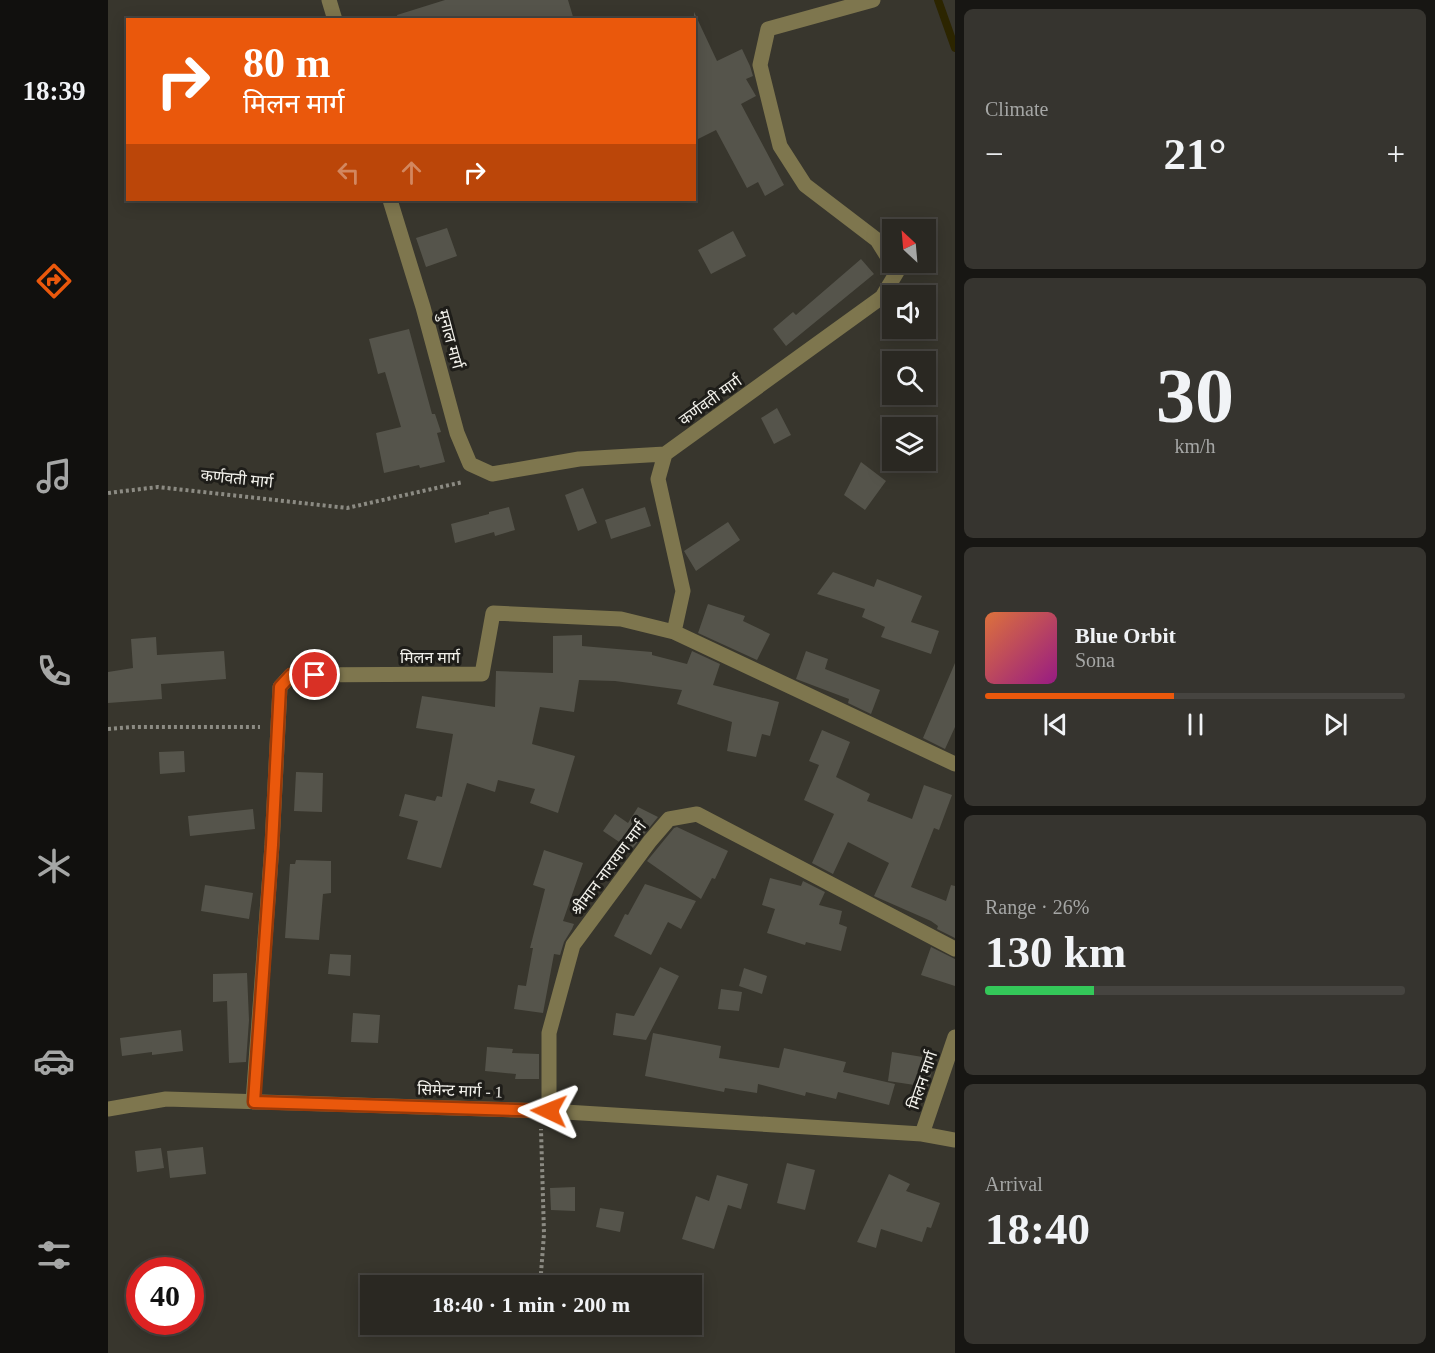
<!DOCTYPE html>
<meta charset="utf-8">
<style>
:root{--surface:#2a2822;--page:#36342f;--text:#f1f3f6;--muted:#a5a6a5;--line:#464440;--accent:#ea580c}
body{margin:0;font-family:"Times New Roman","Noto Sans Devanagari",serif;background:var(--page);color:var(--text);height:100vh;display:flex;flex-direction:column;font-size:22px;white-space:nowrap}
*{box-sizing:border-box;margin:0}
p{font-size:20px;color:var(--muted)}
.icon{flex:none;width:33px;height:33px;fill:none;stroke:currentColor;stroke-width:2;stroke-linecap:round;stroke-linejoin:round}
.map{position:relative;flex:1;overflow:hidden}
.drawer{display:flex;flex-direction:column;gap:9px;padding:9px;background:#171613;width:480px}
.drawer>*{flex:none}
.banner{position:absolute;left:18px;top:18px;width:570px;height:183px;border-radius:0px;box-shadow:0 3px 15px #0003,0 0 0 2px var(--line);background:#ea580c;color:#fff;overflow:hidden}
.needle{width:39px;rotate:334deg}
.tools{position:absolute;left:774px;top:219px;display:grid;gap:12px}
.tools a{display:grid;place-items:center;width:54px;height:54px;border-radius:0px;background:var(--surface);box-shadow:0 3px 15px #0003,0 0 0 2px var(--line);font-size:30px}
.speed{position:absolute;left:18px;top:1257px;display:flex;gap:12px;font-size:30px;font-weight:700;text-align:center}
.speed>*{display:grid;place-content:center;width:78px;height:78px;border-radius:50%;background:var(--surface);box-shadow:0 3px 15px #0003,0 0 0 2px var(--line);line-height:1}
.speed .limit{border:9px solid #d22;background:#fff;color:#111}
.pin{position:absolute;display:grid;place-items:center;width:51px;height:51px;color:#fff;margin:-26px;border:3px solid #fff;border-radius:50%;box-shadow:0 2px 6px #0007}
.me{position:absolute;width:66px;margin:-33px;rotate:272deg;stroke-linejoin:round;filter:drop-shadow(0 0 4px #0008)}
.turn{display:flex;align-items:center;gap:21px;height:126px;padding:0 18px;font-size:27px}
.turn .icon{width:78px;height:78px;stroke-width:2.5}
.turn b{display:block;font-size:42px;line-height:51px}
.lanes{display:flex;align-items:center;height:57px;padding:0 18px;background:#0003;justify-content:center;gap:30px;direction:ltr}
.lanes .off{opacity:.35}
.big{font-size:45px;font-weight:700;line-height:1.1}
.drawer .widget{flex:1;display:flex;flex-direction:column;justify-content:center;gap:9px;min-width:0;padding:0 21px;border-radius:9px;background:var(--page)}
.drawer .dial{align-items:center;gap:0}
.dial b{font-size:78px;line-height:1}
.song{display:flex;align-items:center;gap:18px}
.cover{width:72px;height:72px;border-radius:9px;background:linear-gradient(135deg,hsl(20 70% 55%),hsl(310 70% 35%))}
.played{height:6px;border-radius:3px;background:linear-gradient(90deg,var(--accent) 45%,var(--line) 45%)}
.keys{display:flex;justify-content:space-around;direction:ltr}
.heat{display:flex;justify-content:space-between;align-items:center;font-size:33px;direction:ltr}
.charge{height:9px;border-radius:4px;background:linear-gradient(90deg,#34c759 26%,var(--line) 0)}
.trip{position:absolute;left:252px;top:1275px;width:342px;height:60px;border-radius:0px;background:var(--surface);box-shadow:0 3px 15px #0003,0 0 0 2px var(--line);font-weight:700;line-height:60px;text-align:center}
main{display:flex;flex:1;min-height:0}
.dock{display:flex;flex-direction:column;width:108px;justify-content:space-around;align-items:center;background:#11100e;color:var(--muted)}
.dock .icon{width:42px;height:42px}
.dock .active{color:var(--accent)}
.dock b{font-size:27px;color:var(--text)}
.map>svg:first-child{display:block}
.lines{fill:none;stroke-linecap:round;stroke-linejoin:round}
.stream{stroke:#2c2500;stroke-width:8}
.building{fill:#55544b}
.path{stroke:#8c8b83;stroke-width:4;stroke-dasharray:3 3;stroke-linecap:butt}
.minor{stroke:#7e764e;stroke-width:15}
.route-casing{stroke:#983908;stroke-width:15}
.route{stroke:#ea580c;stroke-width:10}
.labels{text-anchor:middle;stroke-width:6;stroke-linejoin:round;paint-order:stroke}
.street-label{font-size:16px;fill:#f3f2ec;stroke:#1e1d19}
</style>
<main>
<nav class="dock">
<b>18:39</b>
<svg class="icon active" aria-label="directions" viewBox="0 0 24 24"><path d="M12 3l9 9-9 9-9-9zM9 14v-3h6M13 9l2 2-2 2"/></svg>
<svg class="icon" aria-label="music" viewBox="0 0 24 24"><path d="M9 18V5l10-2v13"/><circle cx="6" cy="18" r="3"/><circle cx="16" cy="16" r="3"/></svg>
<svg class="icon" aria-label="phone" viewBox="0 0 24 24"><path d="M5 4h4l2 5-3 2q2 4 5 5l2-3 5 2v4C11 20 4 13 5 4z"/></svg>
<svg class="icon" aria-label="climate" viewBox="0 0 24 24"><path d="M12 3v18M4 7l16 10M4 17L20 7"/></svg>
<svg class="icon" aria-label="car" viewBox="0 0 24 24"><path d="M5 17H2v-5l4-1 3-4h7l3 4 3 1v5h-3M9 17h6M6 11h13"/><circle cx="7" cy="17" r="2"/><circle cx="17" cy="17" r="2"/></svg>
<svg class="icon" aria-label="filters" viewBox="0 0 24 24"><path d="M4 7h16M4 17h16"/><circle cx="9" cy="7" r="2"/><circle cx="15" cy="17" r="2"/></svg>
</nav>
<div class="map">
<svg width="847" height="1353" viewBox="0 0 847 1353">
<rect width="100%" height="100%" fill="#38362d"/>
<g class="lines">
<path class="stream" d="M830 0 847 48"/>
</g>
<path class="building" d="M337 0H460L466 20H290L289 15Z
M586 12 609 61 634 49 642 66 645 76 638 79 648 96 633 104 676 185 657 196 650 182 639 188 608 130 586 141Z
M339 228 349 256 318 267 308 238Z
M625 231 638 256 603 274 590 250Z
M753 259 766 274 678 346 665 329 685 312 688 315Z
M301 329 324 414H327L333 432 329 433 337 462 312 468 311 465 276 473 268 433 293 427 277 372 270 374 261 339Z
M669 408 683 435 666 444 653 418Z
M753 462 778 481 757 510 736 495Z
M475 488 489 523 470 531 457 495Z
M401 507 407 530 387 536 386 532 347 543 343 524 381 514V512Z
M537 507 543 526 503 539 497 520Z
M620 522 632 540 588 571 576 551Z
M725 572 766 587 769 579 814 596 803 622 831 631 823 654 773 637 777 627 754 617 757 609 709 594Z
M600 604 637 616 635 621 662 634 649 660 590 633Z
M474 635V646L544 652V655L579 664 584 651 612 664 605 685 671 702 662 736 654 734 648 757 619 751 624 722 569 704 574 690 507 681 471 680 466 712 432 707 424 744 467 756 450 813 422 803 427 789 390 780 387 792 359 783 333 868 299 859 310 821 291 816 297 794 327 801 329 796 334 797 345 734 308 728 314 696 387 707 388 671 445 673V636Z
M48 637 49 655 116 651 118 679 53 684 54 699 0 703V672L25 668 23 639Z
M698 651 720 659 717 669 772 690 763 714 740 703 741 699 688 679Z
M847 663V727L837 749 815 738Z
M714 730 742 742 728 777 762 794 759 801 804 819 816 785 844 795 831 830 826 828 803 887 838 901 843 885 847 886V938L829 929 830 926 823 921 766 896 781 863 740 842 725 874 704 863 726 814 696 800 711 765 701 761Z
M76 751 77 772 52 774 51 752Z
M188 772 215 773 214 812 186 811Z
M530 807 550 817 523 850 495 831 507 814 520 823Z
M145 809 147 829 82 836 80 816Z
M569 827 620 851 607 879 604 878 593 899 539 861 566 828Z
M436 850 475 863 455 921 466 924 464 929 456 942 452 955 446 954 435 1013 406 1009 410 985 418 986 425 948H422L437 889 425 885Z
M188 860 223 861V893L215 894 211 940 177 938 182 864H187Z
M662 878 693 886 695 881 717 892 711 905 734 911 731 924 739 927 733 951 698 942 697 945 659 933 667 909 654 905Z
M537 884 588 901 573 929 560 922 543 955 506 936 517 914 520 915Z
M97 885 145 893 141 919 93 911Z
M823 947 847 959V986L813 975Z
M222 954 243 955 242 976 220 974Z
M552 967 571 976 538 1040 505 1035 508 1013 526 1016Z
M636 968 659 976 654 994 631 986Z
M139 973 141 1020 138 1062 121 1063 119 1001 105 1002V974Z
M613 989 634 992 631 1011 610 1009Z
M245 1013 272 1015 270 1043 243 1042Z
M73 1030 75 1051 44 1055V1052L14 1056 12 1038Z
M545 1033 613 1046 611 1058 671 1068 676 1048 738 1062 735 1072 787 1084 781 1105 730 1092 728 1099 698 1092 697 1096 650 1084 649 1093 617 1088 616 1092 537 1076Z
M379 1047 405 1049 404 1053 431 1054V1079H407L408 1074 377 1071Z
M784 1052 827 1059 820 1087 780 1081Z
M95 1147 98 1174 62 1178 59 1151Z
M53 1148 56 1168 29 1172 27 1151Z
M679 1163 707 1170 697 1210 669 1203Z
M781 1174 802 1184 798 1191 832 1203 823 1228 819 1227 814 1242 773 1229 768 1248 749 1242Z
M609 1175 640 1184 633 1209 620 1205 606 1249 574 1239 588 1196 601 1201Z
M467 1187V1211L443 1210 442 1188Z
M492 1208 516 1212 512 1232 488 1227Z"/>
<g class="lines">
<path class="path" d="M0 493 50 487 239 508 355 482
M0 729 25 727H152
M432 1286 436 1234 433 1129"/>
<path class="minor" d="M221 0 227 20
M282 200 315 307 349 433 362 464 384 474 471 459 557 454 774 297 789 272 769 240 697 185 672 146 652 65 660 29 765 0
M557 454 550 479 575 591 566 632
M145 1102 164 845 172 687 183 675 374 674 385 613 513 619 566 632 847 764
M0 1109 58 1099 441 1111 814 1134 847 1140
M441 1111V1033L465 945 542 841 561 819 589 814 847 949
M814 1134 847 1037"/>
</g>
<g class="lines">
<g class="route-casing">
<path id="route" d="M207 675H183L172 687 164 845 146 1102 441 1111"/>
</g>
<use href="#route" class="route"/>
</g>
<g class="labels">
<g class="street-label">
<text transform="translate(343 339) rotate(75)" y="6">मुनाल मार्ग</text>
<text transform="translate(602 400) rotate(-36)" y="6">कर्णवती मार्ग</text>
<text transform="translate(129 478) rotate(6)" y="6">कर्णवती मार्ग</text>
<text x="322" y="663">मिलन मार्ग</text>
<text transform="translate(500 868) rotate(-53)" y="6">श्रीमान नारायण मार्ग</text>
<text transform="translate(814 1080) rotate(-71)" y="6">मिलन मार्ग</text>
<text transform="translate(352 1090) rotate(2)" y="6">सिमेन्ट मार्ग - 1</text>
</g>
</g>
</svg>
<div class="tools">
<a><svg class="needle" viewBox="-14 -14 28 28"><path d="M0-13l5 13h-10z" fill="#e53935"/><path d="M0 13l5-13h-10z" fill="#a5a6a5"/></svg></a>
<a><svg class="icon" aria-label="sound" viewBox="0 0 24 24"><path d="M4 9h4l5-4v14l-5-4H4zM17 9q2 3 0 6"/></svg></a>
<a><svg class="icon" aria-label="search" viewBox="0 0 24 24"><circle cx="10" cy="10" r="6"/><path d="M15 15l6 6"/></svg></a>
<a><svg class="icon" aria-label="layers" viewBox="0 0 24 24"><path d="M12 4l9 5-9 5-9-5zM3 14l9 5 9-5"/></svg></a>
</div>
<div class="speed"><div class="limit">40</div></div>
<div class="pin" style="left:207px;top:675px;background:#d93025"><svg class="icon" aria-label="arrive" viewBox="0 0 24 24"><path d="M6 21V4h12l-3 4 3 4H6"/></svg></div>
<svg class="me" style="left:441px;top:1111px" viewBox="-20 -20 40 40"><path d="M0-17L14 15 0 8-14 15z" fill="#ea580c" stroke="#fff" stroke-width="4"/></svg>
<div class="trip">18:40 · 1 min · 200 m</div>
<div class="banner">
<div class="turn"><svg class="icon" aria-label="right" viewBox="0 0 24 24"><path d="M7 20v-9h11M14 6l5 5-5 5"/></svg><div><b>80 m</b>मिलन मार्ग</div></div>
<div class="lanes"><svg class="icon off" aria-label="left" viewBox="0 0 24 24"><path d="M17 20v-9H6M10 6l-5 5 5 5"/></svg><svg class="icon off" aria-label="ahead" viewBox="0 0 24 24"><path d="M12 20V5M6 11l6-6 6 6"/></svg><svg class="icon" aria-label="right" viewBox="0 0 24 24"><path d="M7 20v-9h11M14 6l5 5-5 5"/></svg></div>
</div>
</div>
<section class="drawer">
<div class="widget"><p>Climate</p>
<div class="heat"><a>−</a><b class="big">21°</b><a>+</a></div>
</div>
<div class="widget dial"><b>30</b><p>km/h</p></div>
<div class="widget">
<div class="song"><i class="cover"></i><div><b>Blue Orbit</b><p>Sona</p></div></div>
<div class="played"></div>
<div class="keys"><svg class="icon" aria-label="previous" viewBox="0 0 24 24"><path d="M18 5L8 12l10 7zM5 5v14"/></svg><svg class="icon" aria-label="pause" viewBox="0 0 24 24"><path d="M8 5v14M16 5v14"/></svg><svg class="icon" aria-label="next" viewBox="0 0 24 24"><path d="M6 5l10 7-10 7zM19 5v14"/></svg></div>
</div>
<div class="widget"><p>Range · 26%</p><b class="big">130 km</b><div class="charge"></div></div>
<div class="widget"><p>Arrival</p><b class="big">18:40</b></div>
</section>
</main>
